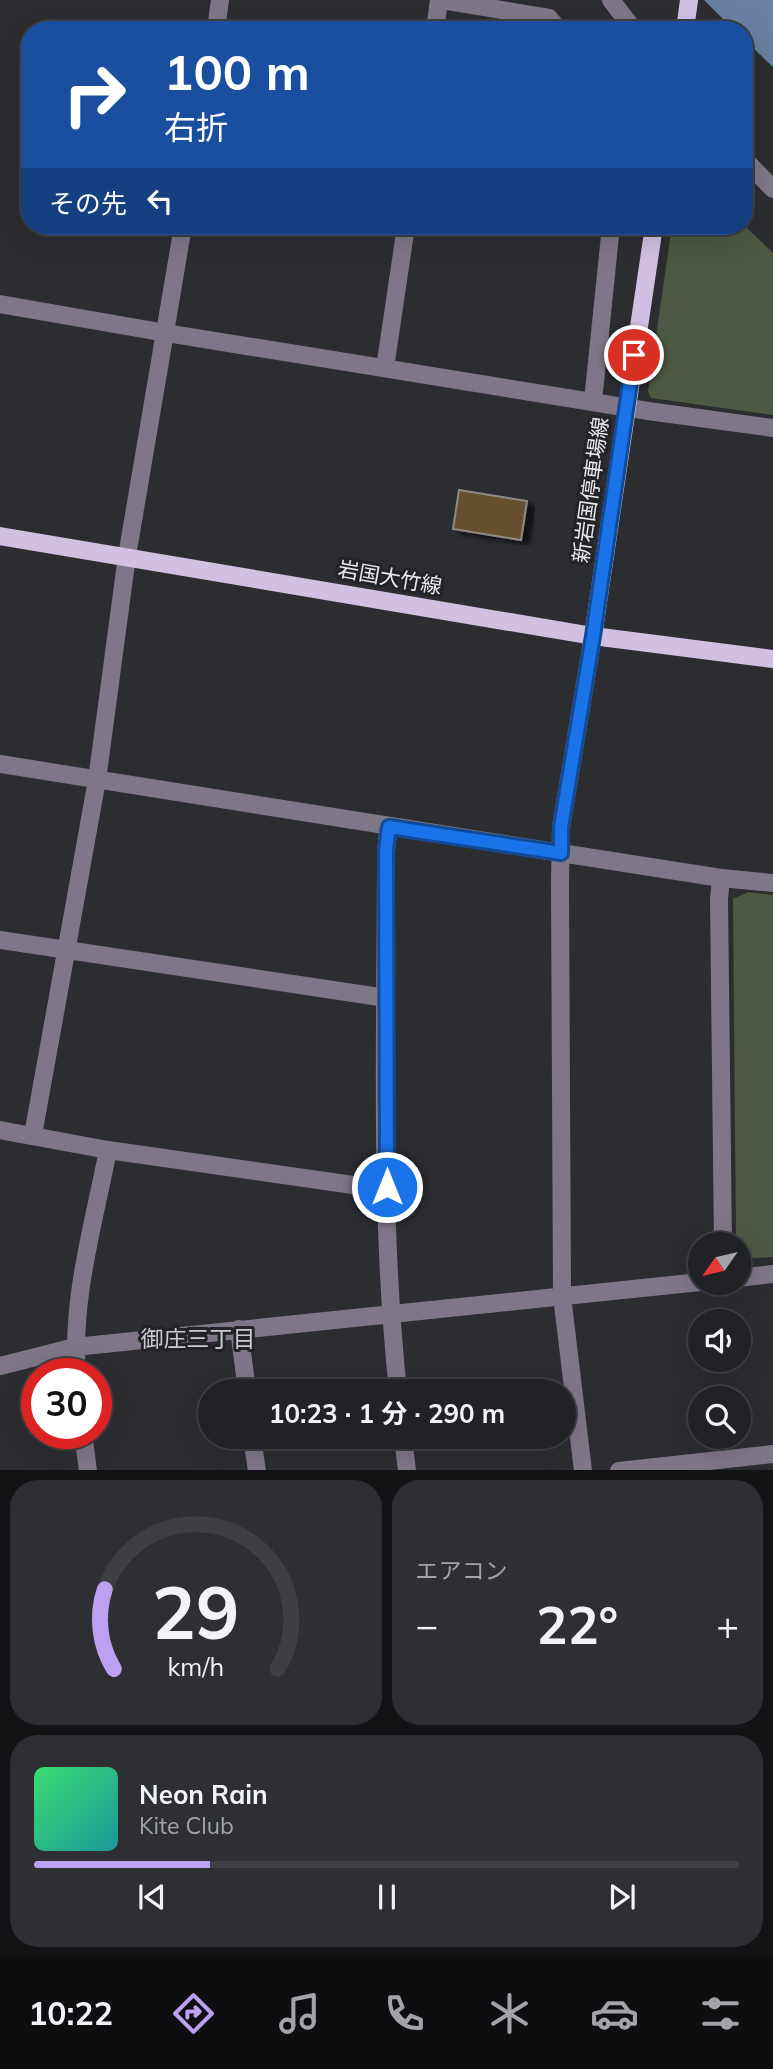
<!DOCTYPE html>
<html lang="ja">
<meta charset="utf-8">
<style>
:root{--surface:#212225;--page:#2d2f32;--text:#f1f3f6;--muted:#a2a4a7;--line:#3e3f42;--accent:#bca0f2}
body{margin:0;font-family:Mulish,"Noto Sans JP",sans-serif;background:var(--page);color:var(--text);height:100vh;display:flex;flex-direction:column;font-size:26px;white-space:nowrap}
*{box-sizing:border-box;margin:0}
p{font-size:23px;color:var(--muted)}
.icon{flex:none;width:38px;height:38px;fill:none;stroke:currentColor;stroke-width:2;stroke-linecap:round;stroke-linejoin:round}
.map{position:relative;height:1470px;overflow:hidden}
.sheet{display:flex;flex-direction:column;gap:10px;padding:10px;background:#121314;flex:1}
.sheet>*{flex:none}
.top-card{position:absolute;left:21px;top:21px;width:732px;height:214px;border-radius:28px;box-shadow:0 7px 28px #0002,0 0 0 2px var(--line);background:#1a4fa0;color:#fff;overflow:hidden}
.needle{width:46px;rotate:236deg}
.controls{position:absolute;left:688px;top:1232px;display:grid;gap:14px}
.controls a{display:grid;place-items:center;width:63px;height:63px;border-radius:50%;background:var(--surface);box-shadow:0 7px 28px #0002,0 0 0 2px var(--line);font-size:35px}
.speed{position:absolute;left:21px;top:1358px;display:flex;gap:14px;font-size:35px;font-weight:700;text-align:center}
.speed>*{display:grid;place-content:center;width:91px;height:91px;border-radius:50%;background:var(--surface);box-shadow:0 7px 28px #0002,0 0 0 2px var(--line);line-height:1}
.speed .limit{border:10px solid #d22;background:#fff;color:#111}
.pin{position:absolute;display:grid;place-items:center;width:60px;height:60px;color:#fff;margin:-30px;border:4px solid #fff;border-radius:50%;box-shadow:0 2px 7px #0007}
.me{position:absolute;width:77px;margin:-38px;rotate:0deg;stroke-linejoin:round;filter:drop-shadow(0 0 5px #0008)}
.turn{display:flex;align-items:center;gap:24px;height:147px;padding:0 28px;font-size:32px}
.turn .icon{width:91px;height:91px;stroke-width:2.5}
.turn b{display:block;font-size:49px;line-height:60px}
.then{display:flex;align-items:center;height:66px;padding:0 28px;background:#0003;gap:14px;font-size:26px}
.big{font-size:52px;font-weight:700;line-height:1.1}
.sheet .card{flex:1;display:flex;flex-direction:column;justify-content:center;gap:10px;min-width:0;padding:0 24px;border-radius:28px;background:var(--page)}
.sheet .dial{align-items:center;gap:0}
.dial svg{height:182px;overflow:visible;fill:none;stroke:var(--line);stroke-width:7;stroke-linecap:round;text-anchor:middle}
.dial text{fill:var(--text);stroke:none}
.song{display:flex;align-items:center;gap:21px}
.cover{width:84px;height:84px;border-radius:10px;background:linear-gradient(135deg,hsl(140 70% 55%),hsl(180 70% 35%))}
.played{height:7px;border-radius:4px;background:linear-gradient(90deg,var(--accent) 25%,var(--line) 25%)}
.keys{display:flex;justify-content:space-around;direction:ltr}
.heat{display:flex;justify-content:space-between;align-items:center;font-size:38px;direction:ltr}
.sheet .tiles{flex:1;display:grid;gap:10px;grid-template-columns:1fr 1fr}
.card:last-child{grid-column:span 2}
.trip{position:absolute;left:198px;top:1379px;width:378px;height:70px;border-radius:35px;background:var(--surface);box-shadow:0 7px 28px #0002,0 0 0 2px var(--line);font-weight:700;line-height:70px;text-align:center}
.tabs{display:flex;height:112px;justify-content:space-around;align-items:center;background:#0d0e0f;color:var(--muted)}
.tabs .icon{width:49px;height:49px}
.tabs .active{color:var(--accent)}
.tabs b{font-size:32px;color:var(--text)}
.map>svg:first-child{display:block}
.green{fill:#4d5943}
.water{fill:#6a80a2}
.building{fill:#664f2d;stroke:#8d8a86;stroke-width:2;filter:url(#shadow)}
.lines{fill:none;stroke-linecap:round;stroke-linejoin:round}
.minor{stroke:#7f7687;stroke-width:18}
.major{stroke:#d1c0e2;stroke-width:18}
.route-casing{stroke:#114b97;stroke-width:18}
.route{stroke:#1a73e8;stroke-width:12}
.labels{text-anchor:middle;stroke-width:6;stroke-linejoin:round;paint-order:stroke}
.street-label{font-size:21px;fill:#eaeaed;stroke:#222327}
.neighbourhood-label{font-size:23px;fill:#c9cacf;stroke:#222327}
</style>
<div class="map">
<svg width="773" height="1471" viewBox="0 0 773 1471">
<defs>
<filter id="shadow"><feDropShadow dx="8" dy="4.5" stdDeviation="2" flood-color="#0009"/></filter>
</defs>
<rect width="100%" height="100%" fill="#2c2d31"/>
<path class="green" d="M744 225 773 253V415L651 398 648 391 672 226Z
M748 892 773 895V1257L751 1258 736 1244 733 899Z"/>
<path class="water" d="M704 0H773V67L744 39V30H734Z"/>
<path class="building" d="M459 490 527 501 521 540 453 529Z"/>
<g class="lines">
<path class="minor" d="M442 0 549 18 559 30
M611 0 634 30
M216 30 220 0
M435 30 439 0
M744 159 773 189
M0 304 166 333 648 411 773 428
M385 368 406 226
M593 401 611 226
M0 764 561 853 721 878 773 883
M389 827 386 850C386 1030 379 1212 398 1391
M721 878 719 899 723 1244
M0 940 386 998
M0 1130 108 1150 367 1187H387
M33 1135 97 780 127 556 183 226
M738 1278 773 1274
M239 1329 247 1391
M0 1366 75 1347 700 1282
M77 1374C71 1299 94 1223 108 1150
M83 1433 88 1471
M252 1437 257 1471
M403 1437 407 1471
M583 1471 562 1296 560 883 561 827 593 636
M619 1471 773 1454"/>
<path class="major" d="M685 30 689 0
M0 536 593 636 773 659
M593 636 654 226"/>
</g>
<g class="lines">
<g class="route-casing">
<path id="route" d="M387 1187 386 850 389 827 561 853V827L593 636 634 355"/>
</g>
<use href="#route" class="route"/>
</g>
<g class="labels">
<g class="street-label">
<text transform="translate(591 490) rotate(-82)" y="7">新岩国停車場線</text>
<text transform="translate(390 578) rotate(10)" y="7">岩国大竹線</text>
</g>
<g class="neighbourhood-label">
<text x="198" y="1347">御庄三丁目</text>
</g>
</g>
</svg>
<div class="controls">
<a><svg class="needle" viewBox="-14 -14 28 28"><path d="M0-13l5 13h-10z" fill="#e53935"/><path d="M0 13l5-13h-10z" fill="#a2a4a7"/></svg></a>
<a><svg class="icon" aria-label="sound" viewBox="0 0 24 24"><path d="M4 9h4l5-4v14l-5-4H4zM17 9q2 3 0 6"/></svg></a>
<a><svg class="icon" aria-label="search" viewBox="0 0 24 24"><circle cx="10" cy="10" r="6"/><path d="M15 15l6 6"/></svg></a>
</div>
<div class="speed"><div class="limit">30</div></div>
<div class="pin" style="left:634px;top:355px;background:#d93025"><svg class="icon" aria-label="arrive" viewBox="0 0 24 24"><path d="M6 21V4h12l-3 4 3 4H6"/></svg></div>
<svg class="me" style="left:387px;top:1187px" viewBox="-20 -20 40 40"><circle r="17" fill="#1a73e8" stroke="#fff" stroke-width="3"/><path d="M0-11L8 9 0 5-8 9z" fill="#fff"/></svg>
<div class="trip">10:23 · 1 分 · 290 m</div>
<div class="top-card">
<div class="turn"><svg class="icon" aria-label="right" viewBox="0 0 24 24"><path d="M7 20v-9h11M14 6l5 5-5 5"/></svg><div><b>100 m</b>右折</div></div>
<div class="then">その先<svg class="icon" aria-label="left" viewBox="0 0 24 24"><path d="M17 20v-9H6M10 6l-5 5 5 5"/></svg></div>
</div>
</div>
<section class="sheet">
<div class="tiles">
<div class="card dial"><svg viewBox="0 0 100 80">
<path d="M14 69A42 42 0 1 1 86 69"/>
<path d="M14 69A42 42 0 0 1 10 34" stroke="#bca0f2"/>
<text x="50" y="56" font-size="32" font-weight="700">29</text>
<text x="50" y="72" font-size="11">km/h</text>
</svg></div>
<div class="card"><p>エアコン</p>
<div class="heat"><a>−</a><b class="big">22°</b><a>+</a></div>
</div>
<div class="card">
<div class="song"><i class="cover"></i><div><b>Neon Rain</b><p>Kite Club</p></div></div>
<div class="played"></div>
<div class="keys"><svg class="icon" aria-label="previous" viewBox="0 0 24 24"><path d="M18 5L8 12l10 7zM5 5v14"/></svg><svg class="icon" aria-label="pause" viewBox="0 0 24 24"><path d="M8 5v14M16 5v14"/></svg><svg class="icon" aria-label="next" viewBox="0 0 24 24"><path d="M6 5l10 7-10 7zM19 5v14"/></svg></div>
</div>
</div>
</section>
<nav class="tabs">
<b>10:22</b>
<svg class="icon active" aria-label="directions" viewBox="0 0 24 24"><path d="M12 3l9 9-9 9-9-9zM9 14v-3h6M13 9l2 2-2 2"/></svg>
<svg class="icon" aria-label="music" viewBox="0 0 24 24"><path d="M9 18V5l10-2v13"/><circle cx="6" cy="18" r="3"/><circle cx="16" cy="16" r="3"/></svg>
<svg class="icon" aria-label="phone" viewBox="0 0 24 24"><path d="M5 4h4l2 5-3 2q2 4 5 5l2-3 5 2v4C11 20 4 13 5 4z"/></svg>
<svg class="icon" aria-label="climate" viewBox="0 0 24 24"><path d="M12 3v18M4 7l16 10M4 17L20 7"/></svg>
<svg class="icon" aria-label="car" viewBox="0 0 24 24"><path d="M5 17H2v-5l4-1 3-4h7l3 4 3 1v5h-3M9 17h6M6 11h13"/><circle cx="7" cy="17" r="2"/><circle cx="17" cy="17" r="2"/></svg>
<svg class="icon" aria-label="filters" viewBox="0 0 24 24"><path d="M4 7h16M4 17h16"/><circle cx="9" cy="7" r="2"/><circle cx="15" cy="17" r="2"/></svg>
</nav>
